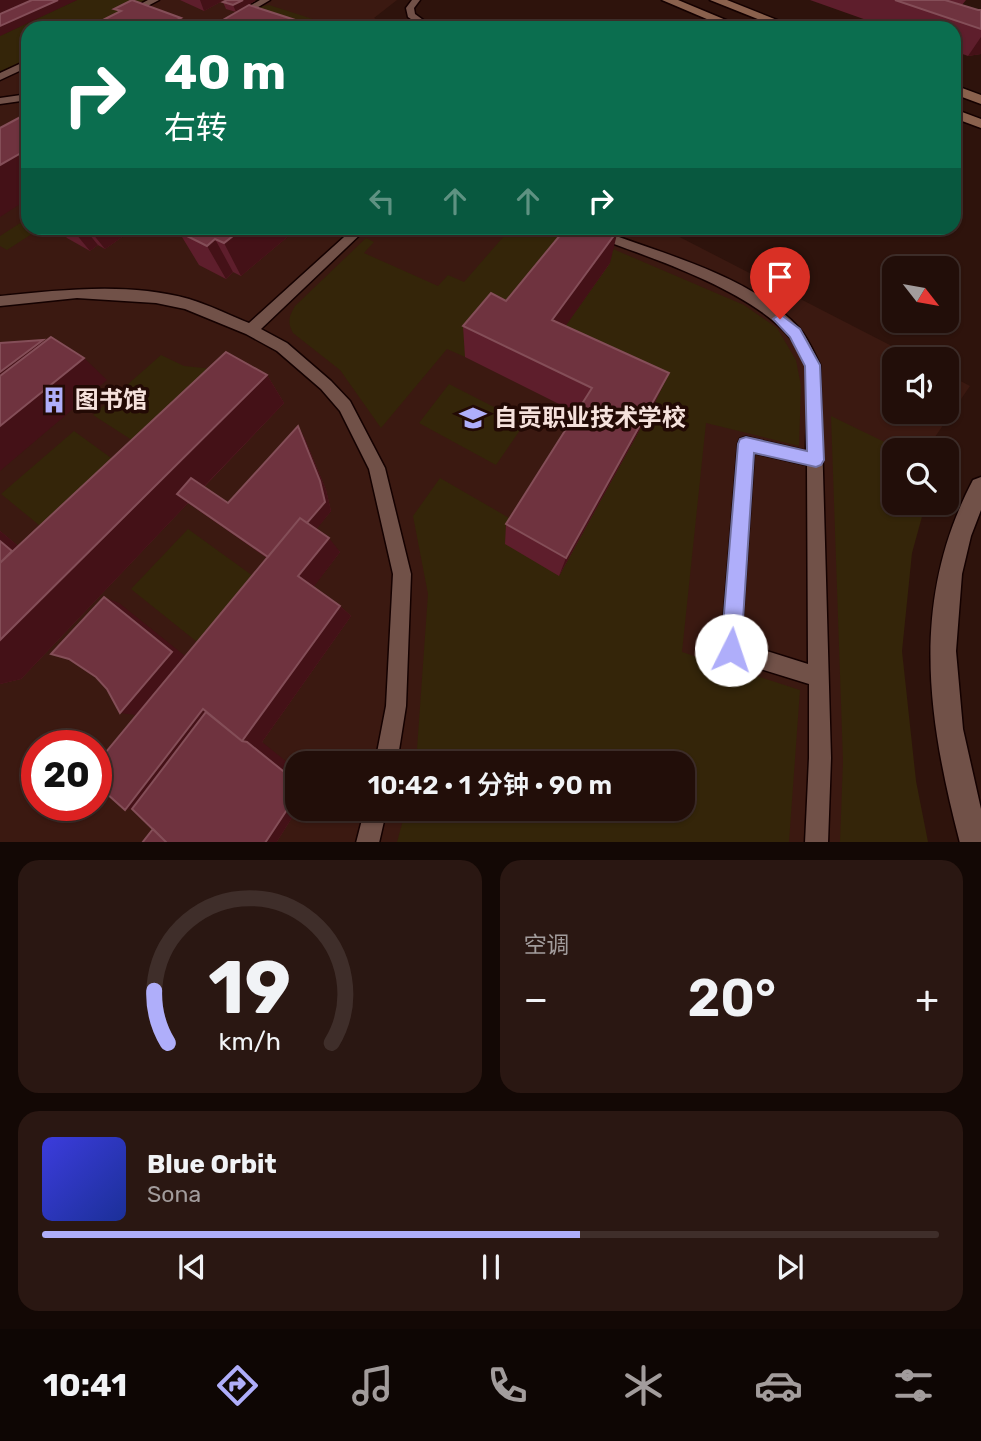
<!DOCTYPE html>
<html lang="zh">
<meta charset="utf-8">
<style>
:root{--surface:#220e09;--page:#2a1712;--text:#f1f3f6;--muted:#a29c9c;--line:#3f2e2a;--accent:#afaefa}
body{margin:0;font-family:Rubik,"Noto Sans SC",sans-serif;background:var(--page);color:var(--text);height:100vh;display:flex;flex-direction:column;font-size:26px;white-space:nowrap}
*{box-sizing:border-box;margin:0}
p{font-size:23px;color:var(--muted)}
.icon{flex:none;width:38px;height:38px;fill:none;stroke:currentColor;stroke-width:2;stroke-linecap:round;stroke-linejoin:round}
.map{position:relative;height:842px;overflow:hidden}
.drawer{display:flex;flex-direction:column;gap:18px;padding:18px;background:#130805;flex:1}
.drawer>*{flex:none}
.top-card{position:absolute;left:21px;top:21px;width:940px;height:214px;border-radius:21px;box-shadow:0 2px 5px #0004,0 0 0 2px var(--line);background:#0b6e4f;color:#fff;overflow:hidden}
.needle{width:46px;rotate:121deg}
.fabs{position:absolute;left:882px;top:256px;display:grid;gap:14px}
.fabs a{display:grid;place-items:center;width:77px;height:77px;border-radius:14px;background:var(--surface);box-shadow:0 2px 5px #0004,0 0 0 2px var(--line);font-size:35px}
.speed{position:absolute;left:21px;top:730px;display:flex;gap:14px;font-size:35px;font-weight:700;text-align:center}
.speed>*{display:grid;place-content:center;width:91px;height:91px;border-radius:50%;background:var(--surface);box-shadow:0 2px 5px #0004,0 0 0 2px var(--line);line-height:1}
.speed .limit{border:10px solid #d22;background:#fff;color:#111}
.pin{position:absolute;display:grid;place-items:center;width:60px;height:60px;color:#fff;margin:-72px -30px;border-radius:50% 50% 50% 0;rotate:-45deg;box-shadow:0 0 7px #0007}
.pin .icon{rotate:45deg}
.me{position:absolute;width:77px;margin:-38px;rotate:4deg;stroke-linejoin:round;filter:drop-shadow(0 0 5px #0008)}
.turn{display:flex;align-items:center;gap:24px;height:147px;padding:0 28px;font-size:32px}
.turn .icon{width:91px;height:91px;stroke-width:2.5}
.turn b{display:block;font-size:49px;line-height:60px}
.lanes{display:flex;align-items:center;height:66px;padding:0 28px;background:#0003;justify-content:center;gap:35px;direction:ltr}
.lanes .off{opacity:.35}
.big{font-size:52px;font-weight:600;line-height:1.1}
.drawer .card{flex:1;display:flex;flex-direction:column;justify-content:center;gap:10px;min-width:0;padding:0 24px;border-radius:21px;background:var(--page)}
.drawer .dial{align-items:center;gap:0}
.dial svg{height:182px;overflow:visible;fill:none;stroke:var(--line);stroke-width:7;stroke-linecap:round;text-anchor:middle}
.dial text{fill:var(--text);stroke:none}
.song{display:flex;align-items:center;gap:21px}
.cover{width:84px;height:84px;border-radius:10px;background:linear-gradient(135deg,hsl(240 70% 55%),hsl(230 70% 35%))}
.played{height:7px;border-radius:4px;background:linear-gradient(90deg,var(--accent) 60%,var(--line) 60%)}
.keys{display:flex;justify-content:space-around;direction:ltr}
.heat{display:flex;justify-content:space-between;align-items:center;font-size:38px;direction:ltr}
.drawer .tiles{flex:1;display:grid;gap:18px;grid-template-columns:1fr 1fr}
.card:last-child{grid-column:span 2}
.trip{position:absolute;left:285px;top:751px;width:410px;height:70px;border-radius:21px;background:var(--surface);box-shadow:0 2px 5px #0004,0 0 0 2px var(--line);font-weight:600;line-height:70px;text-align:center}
.dock{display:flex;height:112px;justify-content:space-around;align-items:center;background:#0e0604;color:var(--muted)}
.dock .icon{width:49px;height:49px}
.dock .active{color:var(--accent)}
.dock b{font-size:32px;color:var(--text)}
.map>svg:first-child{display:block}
.built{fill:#3b1911;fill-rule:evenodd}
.green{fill:#342509}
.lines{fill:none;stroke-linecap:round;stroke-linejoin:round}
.service-casing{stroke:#140100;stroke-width:3}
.minor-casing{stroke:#140100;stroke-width:3}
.secondary-casing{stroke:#140100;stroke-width:3}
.service{fill:#715148;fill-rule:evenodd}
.minor{fill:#715148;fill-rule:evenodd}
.secondary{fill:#8a614d;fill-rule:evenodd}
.wall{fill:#5e1e2c}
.shaded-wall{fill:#441117}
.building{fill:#6f333f;stroke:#844e58;stroke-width:2}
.route{fill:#afaefa;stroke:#7271a2;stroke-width:2}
.labels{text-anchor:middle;stroke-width:7;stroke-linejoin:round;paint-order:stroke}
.poi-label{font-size:24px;font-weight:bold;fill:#f5e1dc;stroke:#230a05;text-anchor:start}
</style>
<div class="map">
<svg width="981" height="843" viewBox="0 0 981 843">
<rect width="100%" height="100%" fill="#2e130c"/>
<path class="built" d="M0 0H397L374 18 392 28H28V228H662L917 359H894V411H947V374L970 386 926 450H894L895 842H0ZM37 746H96V805H37ZM298 763H682V808H298Z"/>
<path class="green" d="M77 0H146L89 28H28V58L0 72V36Z
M269 5 341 28H221L257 7Z
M28 218V228H41L7 250 0 246V236Z
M511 228H564L744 305 777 328 796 360 801 386 799 446 706 423 682 652 800 690 789 842H397L406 809 682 808V763H416L428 594 413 516 440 478 518 523 655 402 465 357 447 349 381 428 340 370 293 333C287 322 289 316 295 306L366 238 374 242 364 253 438 286 448 275 464 282Z
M161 355 184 366 213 369 138 444 93 415Z
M449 384 525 423 496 465 419 423Z
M831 416 901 450H894V502H926L912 553 902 651 916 781 928 842H840L843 761Z
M74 431 118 463 45 530 1 494Z
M188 529 253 576 197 642 131 589Z"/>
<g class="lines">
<g class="service-casing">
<path id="service" d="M148 0H159L106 28H95Z
M260 0H270L223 28H212Z
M412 0H420L414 8 415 14 434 28H424L408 17 406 8Z
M28 60V67L0 80V73Z
M28 94V100L0 104V98Z
M354 228H367L261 329 287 343 331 381 350 401 385 468 411 574 406 706 397 763H375L386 706 393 574 369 469 340 411 321 389 277 351 246 334 185 309 156 303 77 298 0 306V296C62 290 128 282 189 299 209 305 229 315 249 323Z
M577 228H594C660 253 750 275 799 328 808 338 814 353 820 365L831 758 828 843H805L809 758V684L731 660 724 657 721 650 738 444 740 439 746 437 806 451C806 431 810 380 805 364 785 296 639 255 579 231ZM754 453 807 465 808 664 741 643Z
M365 808H387L379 843H356Z"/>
</g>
<g class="minor-casing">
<path id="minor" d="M981 477V510L971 536 962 574 956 651 963 729 981 809V843H960C927 716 910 600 973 480Z"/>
</g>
<g class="secondary-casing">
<path id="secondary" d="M662 0H678L745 28H728Z
M710 0H727L797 28H780Z
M954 85 981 95V104L954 94Z
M954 109 981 119V128L954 118Z"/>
</g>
<use href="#service" class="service"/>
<use href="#minor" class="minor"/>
<use href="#secondary" class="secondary"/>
</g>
<path class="wall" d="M180 0H224L204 11Z
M227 0H255V1L236 12 226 9 223 2Z
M810 0H966L962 5 978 10H981V54L968 56 954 51V28H889Z
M58 228H135L105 249 98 245 90 251 67 238Z
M184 228H298L241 276 233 272 226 279 199 265 179 232Z
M610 263 565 326 669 373 655 402 559 576 505 544 506 524 577 413 465 357 463 326 506 301Z
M267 375 284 403 204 487 228 503 304 437 326 490 331 511 316 529 340 552 313 587 340 606 351 616 262 742 298 808 276 843H142L153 829 267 558 188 503 21 679 0 684V531L18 546Z"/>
<path class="shaded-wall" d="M0 0H51L0 23Z
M58 0H77L0 36V26Z
M200 0H224L204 11Z
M243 0H255V1L236 12 233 5Z
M181 18 185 28H162Z
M981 37V54L968 56Z
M28 149V199L0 217V165Z
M71 228H84L98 245 90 251Z
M88 228H135L105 249Z
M243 228H298L241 276 224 243Z
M618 230 610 263 548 351 552 320Z
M215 239 233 272 226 279 207 246Z
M43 340 50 346 0 384V372Z
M84 358 107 380 0 471V426Z
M669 373 655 402 559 576 566 558Z
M267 375 284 403 189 502 177 494 188 503 21 679 0 684V640Z
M298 426 304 437 326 490 331 511 284 570 276 562Z
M0 531 51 573 0 603Z
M329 538 340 552 312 589 298 576Z
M104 597 119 603 185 656 136 715 120 713Z
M340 606 351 616 262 742 298 771V783L125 810 203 709Z
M298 793V808L276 843H265Z"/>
<path class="building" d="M32 0H58L0 26V14Z
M132 0 181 18 162 28H87L121 11 114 9Z
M227 0H243L233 5 223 2Z
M895 0H945L978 10H981V29Z
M249 5 320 28H209Z
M28 113V149L0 165V128Z
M184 228H243L224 243 215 239 207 246 179 232Z
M566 228H612L618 230 552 320 669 373 566 558 506 524 592 388 463 326 491 293 506 301Z
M51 337 84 358 0 426V376Z
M43 340 0 372V343Z
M226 352 267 375 0 640V563Z
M298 426 320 481 325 502 307 523 300 518 268 557 177 494 191 478 228 503Z
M300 518 329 538 298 576 340 606 242 741 203 709 125 810 96 784V764Z
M0 541 12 551 0 563Z
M104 597 172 652 120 713 107 689 96 677 69 659 51 654Z
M206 712 242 741 247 742 298 783V793L265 843H167L132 809Z
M153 829 167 843H142Z"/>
<path class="route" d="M780 314 800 329 820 365 824 460 821 465 816 467 754 453 741 650 738 657 731 660 724 657 721 650 738 444 740 439 746 437 807 451 805 366 790 337 773 319Z"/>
<defs>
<g id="building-bare" transform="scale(2.1)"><path d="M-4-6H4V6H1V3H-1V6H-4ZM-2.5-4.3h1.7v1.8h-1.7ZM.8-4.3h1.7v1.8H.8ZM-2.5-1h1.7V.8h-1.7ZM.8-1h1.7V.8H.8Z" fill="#afaefa" stroke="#230a05" stroke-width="2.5" paint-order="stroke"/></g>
<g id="school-bare" transform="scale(2.1)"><path d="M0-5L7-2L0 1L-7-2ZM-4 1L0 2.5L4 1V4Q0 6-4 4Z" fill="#afaefa" stroke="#230a05" stroke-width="2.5" paint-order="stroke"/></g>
</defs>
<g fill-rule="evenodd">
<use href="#building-bare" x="54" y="400"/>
<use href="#school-bare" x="473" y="418"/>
</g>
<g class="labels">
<g class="poi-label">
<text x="75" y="408">图书馆</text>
<text x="494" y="426">自贡职业技术学校</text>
</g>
</g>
</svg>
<div class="fabs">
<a><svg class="needle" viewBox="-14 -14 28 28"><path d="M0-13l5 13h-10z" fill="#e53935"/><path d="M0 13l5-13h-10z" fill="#a29c9c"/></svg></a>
<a><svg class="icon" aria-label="sound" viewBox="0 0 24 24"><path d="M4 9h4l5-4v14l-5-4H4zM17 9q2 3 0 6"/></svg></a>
<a><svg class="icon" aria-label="search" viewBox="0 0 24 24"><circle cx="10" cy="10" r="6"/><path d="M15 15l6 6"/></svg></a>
</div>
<div class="speed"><div class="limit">20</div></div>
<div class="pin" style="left:780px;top:319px;background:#d93025"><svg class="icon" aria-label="arrive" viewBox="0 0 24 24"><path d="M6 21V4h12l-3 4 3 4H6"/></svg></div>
<svg class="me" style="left:731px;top:650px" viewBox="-20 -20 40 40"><circle r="19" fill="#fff"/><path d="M0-13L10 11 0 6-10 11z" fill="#afaefa"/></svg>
<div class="trip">10:42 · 1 分钟 · 90 m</div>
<div class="top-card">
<div class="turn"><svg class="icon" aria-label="right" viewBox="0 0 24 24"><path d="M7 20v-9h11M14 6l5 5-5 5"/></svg><div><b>40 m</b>右转</div></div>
<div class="lanes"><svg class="icon off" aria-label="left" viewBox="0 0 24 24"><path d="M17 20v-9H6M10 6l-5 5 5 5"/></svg><svg class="icon off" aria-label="ahead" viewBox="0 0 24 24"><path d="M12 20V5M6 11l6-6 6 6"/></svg><svg class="icon off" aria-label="ahead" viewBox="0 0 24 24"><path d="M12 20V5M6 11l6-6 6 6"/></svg><svg class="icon" aria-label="right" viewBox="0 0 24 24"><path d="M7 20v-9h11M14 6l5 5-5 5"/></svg></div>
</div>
</div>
<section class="drawer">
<div class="tiles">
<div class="card dial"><svg viewBox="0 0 100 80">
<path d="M14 69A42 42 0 1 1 86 69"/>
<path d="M14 69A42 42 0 0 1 8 46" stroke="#afaefa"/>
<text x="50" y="56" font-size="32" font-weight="700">19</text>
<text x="50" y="72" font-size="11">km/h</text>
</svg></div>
<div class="card"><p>空调</p>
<div class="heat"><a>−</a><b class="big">20°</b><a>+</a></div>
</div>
<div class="card">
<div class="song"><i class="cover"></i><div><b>Blue Orbit</b><p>Sona</p></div></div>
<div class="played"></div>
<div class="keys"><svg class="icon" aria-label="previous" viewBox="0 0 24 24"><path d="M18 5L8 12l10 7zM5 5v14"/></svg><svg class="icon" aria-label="pause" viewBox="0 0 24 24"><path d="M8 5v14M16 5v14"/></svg><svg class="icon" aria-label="next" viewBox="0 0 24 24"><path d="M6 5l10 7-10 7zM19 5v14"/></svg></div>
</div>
</div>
</section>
<nav class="dock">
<b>10:41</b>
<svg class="icon active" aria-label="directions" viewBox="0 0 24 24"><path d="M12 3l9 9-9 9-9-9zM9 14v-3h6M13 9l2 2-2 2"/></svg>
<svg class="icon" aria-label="music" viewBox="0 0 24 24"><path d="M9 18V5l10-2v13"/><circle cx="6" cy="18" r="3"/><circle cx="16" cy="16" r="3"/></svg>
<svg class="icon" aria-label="phone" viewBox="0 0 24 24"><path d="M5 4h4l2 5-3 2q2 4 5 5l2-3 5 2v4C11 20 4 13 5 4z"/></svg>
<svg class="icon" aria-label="climate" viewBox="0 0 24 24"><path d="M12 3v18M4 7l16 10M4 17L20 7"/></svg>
<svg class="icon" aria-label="car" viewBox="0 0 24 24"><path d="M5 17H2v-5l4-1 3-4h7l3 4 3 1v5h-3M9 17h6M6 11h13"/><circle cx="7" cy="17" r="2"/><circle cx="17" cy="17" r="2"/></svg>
<svg class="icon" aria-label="filters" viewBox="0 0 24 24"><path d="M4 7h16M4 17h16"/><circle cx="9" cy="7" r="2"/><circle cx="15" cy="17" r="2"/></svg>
</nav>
